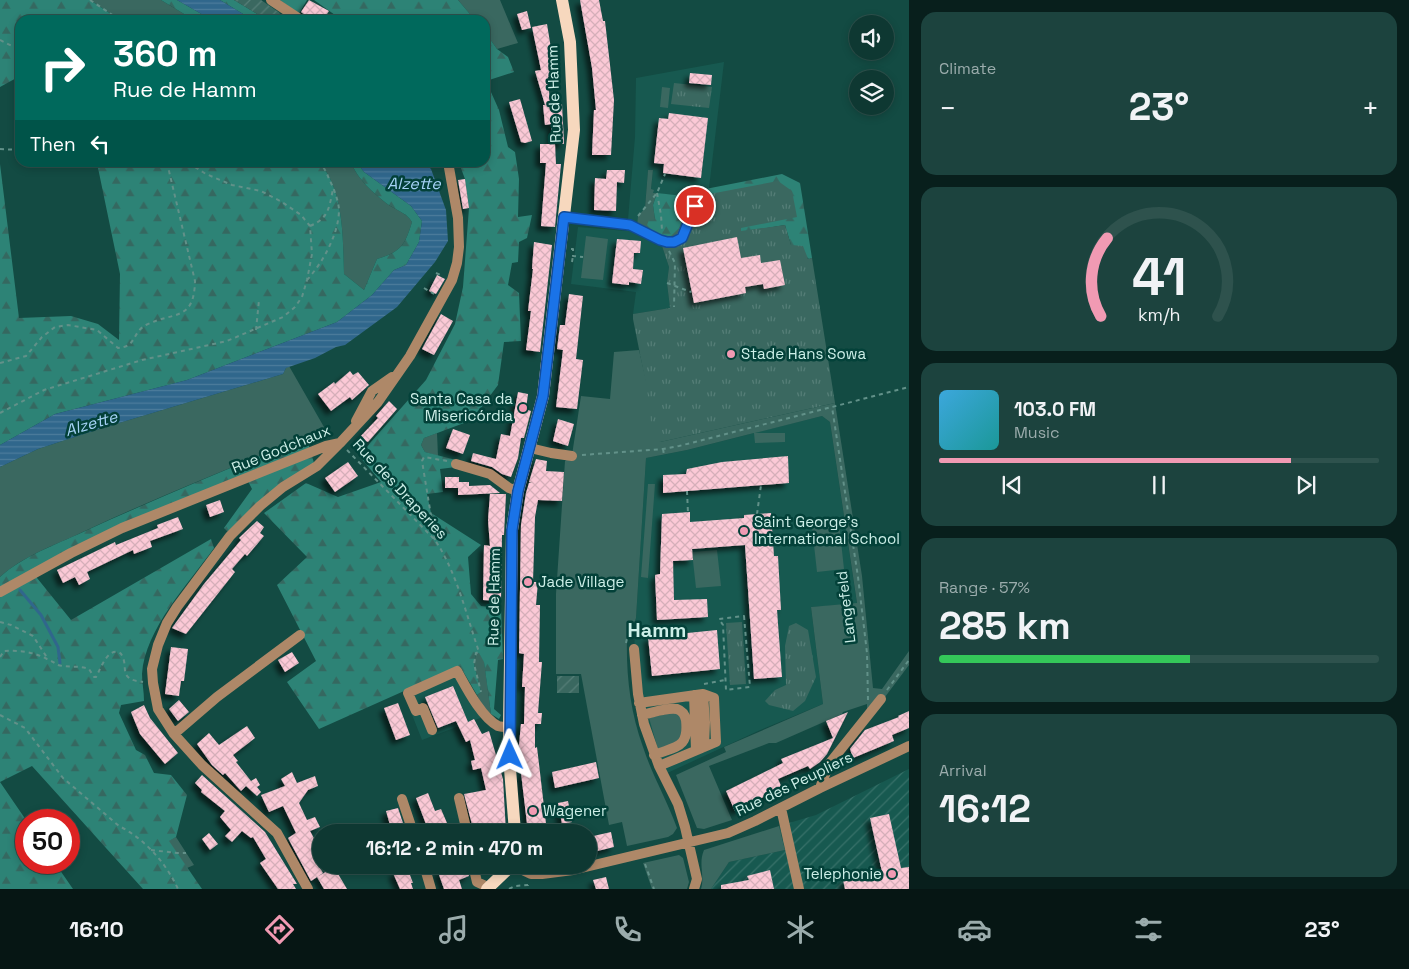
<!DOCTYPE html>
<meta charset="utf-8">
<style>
:root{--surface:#0e3832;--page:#1c433e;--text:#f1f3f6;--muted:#9bacac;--line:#2e524d;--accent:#f19ab3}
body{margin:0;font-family:"Space Grotesk",sans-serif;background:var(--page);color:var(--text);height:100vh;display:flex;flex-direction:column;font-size:19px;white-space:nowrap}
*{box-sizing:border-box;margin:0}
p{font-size:16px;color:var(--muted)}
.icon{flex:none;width:28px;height:28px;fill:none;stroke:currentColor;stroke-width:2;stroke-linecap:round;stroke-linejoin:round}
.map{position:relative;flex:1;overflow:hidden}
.details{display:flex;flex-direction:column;gap:12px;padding:12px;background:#081f1c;width:500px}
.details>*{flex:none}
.guide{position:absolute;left:15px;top:15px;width:475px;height:152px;border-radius:15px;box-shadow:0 2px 8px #0003,0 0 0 1px var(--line);background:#00695c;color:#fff;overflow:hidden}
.controls{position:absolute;left:849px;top:15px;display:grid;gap:10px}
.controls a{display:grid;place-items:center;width:45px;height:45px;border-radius:50%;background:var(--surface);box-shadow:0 2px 8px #0003,0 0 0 1px var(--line);font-size:25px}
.speed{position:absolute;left:15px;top:809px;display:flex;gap:10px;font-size:25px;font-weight:700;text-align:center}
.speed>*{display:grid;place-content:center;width:65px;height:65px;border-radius:50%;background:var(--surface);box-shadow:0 2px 8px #0003,0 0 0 1px var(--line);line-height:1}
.speed .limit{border:8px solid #d22;background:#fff;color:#111}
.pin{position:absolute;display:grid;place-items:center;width:42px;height:42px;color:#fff;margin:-21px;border:2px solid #fff;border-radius:50%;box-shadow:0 1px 5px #0007}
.me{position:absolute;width:55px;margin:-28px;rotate:359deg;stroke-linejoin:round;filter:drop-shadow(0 0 4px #0008)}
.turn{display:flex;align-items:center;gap:18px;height:105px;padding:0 15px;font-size:22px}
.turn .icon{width:65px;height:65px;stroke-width:2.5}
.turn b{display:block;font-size:35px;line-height:42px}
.then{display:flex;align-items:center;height:48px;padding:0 15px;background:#0003;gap:10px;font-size:19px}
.big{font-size:38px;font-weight:600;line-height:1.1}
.details .card{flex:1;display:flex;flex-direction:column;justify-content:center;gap:8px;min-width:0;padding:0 18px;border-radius:15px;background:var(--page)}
.details .dial{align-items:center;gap:0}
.dial svg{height:130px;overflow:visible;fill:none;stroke:var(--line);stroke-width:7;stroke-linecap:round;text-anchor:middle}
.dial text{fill:var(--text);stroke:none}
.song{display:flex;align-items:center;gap:15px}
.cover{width:60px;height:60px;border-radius:8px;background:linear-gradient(135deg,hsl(200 70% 55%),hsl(180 70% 35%))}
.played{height:5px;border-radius:2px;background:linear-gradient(90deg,var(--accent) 80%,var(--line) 80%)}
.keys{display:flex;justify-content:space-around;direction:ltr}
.heat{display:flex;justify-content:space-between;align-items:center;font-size:28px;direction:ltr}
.charge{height:8px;border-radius:4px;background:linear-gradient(90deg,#34c759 57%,var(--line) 0)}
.trip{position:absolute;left:312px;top:824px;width:285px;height:50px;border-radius:25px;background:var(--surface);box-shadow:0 2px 8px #0003,0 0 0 1px var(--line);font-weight:600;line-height:50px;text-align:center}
.tabs{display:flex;height:80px;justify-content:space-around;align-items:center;background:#061614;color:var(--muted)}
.tabs .icon{width:35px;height:35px}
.tabs .selected{color:var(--accent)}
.tabs b{font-size:22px;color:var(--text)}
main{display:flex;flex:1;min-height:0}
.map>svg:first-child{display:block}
.built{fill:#175950}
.industrial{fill:url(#industrial-furrows)}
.grass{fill:#3a6860}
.forest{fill:url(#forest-firs)}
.park{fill:url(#park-tufts)}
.garden{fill:url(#garden-furrows)}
.water{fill:url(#water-rules)}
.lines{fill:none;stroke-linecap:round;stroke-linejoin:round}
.stream{stroke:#30678c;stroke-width:3}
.building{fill:url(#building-cross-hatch);filter:url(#shadow)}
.path{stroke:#629189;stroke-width:2;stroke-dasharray:4 4;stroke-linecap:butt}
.minor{stroke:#ae8868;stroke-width:10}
.major{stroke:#f7d8be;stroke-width:12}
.route-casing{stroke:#114b97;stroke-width:12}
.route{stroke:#1a73e8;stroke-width:9}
.poi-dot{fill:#f19ab3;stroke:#034139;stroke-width:2}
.labels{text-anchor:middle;stroke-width:5;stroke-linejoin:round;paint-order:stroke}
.street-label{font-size:15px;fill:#cdefe8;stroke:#034139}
.poi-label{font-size:15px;fill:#cdefe8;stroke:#034139;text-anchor:start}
.water-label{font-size:16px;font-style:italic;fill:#a5d2f5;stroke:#034139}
.district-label{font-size:20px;font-weight:bold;fill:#cdefe8;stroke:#034139}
</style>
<main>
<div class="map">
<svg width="909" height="889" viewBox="0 0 909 889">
<defs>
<pattern id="industrial-furrows" width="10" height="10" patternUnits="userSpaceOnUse" patternTransform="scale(1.25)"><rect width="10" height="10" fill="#175950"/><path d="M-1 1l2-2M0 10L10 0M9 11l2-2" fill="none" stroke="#387169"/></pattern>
<pattern id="forest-firs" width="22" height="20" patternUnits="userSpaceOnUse" patternTransform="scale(1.25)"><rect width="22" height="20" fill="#2d8376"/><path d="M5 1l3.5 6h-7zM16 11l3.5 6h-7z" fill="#356860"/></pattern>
<pattern id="park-tufts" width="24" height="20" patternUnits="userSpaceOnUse" patternTransform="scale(1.25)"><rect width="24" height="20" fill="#3a6860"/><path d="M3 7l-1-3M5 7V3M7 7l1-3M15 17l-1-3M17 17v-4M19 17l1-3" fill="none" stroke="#557e77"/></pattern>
<pattern id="garden-furrows" width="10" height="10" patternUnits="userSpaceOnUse" patternTransform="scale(1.25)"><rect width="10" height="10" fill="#3a6860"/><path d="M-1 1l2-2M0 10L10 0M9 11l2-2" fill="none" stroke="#557e77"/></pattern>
<pattern id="water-rules" width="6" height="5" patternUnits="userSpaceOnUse" patternTransform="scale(1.25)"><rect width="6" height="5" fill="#30678c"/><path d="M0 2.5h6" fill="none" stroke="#4d7d9c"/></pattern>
<pattern id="building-cross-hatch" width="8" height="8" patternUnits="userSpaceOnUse" patternTransform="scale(1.25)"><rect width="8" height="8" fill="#fbc9d6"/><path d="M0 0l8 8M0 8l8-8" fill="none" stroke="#d5afb9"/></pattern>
<filter id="shadow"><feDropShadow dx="-4.5" dy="4.5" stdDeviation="2.5" flood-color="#0009"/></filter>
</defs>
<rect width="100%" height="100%" fill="#134b43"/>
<path class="built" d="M724 62 709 188 675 195 653 193 651 189 653 171 648 170 645 208 660 240 669 267 667 283 670 308 633 314 636 292 571 284 578 227 627 231 635 137 636 78Z
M822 416 830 422 857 604 811 607 823 704 758 731 663 775 650 744 634 649 635 635 631 634 636 618 646 458 687 450Z
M460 666 481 704 491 714 422 740 403 692Z"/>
<path class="industrial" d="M909 769V889H711L729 862 785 850 779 826 816 815Z"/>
<path class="grass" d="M90 0H161L194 20H120Z
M458 0H500L518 43 497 49 485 32V20H475Z
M662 87 670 88 668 108 660 107Z
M320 163H351C358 179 372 192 386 203 395 210 406 212 412 222 405 245 401 252 377 259L364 290 344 274C343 239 344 191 320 163Z
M648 170H653L651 189 654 190 653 193H657L653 205 655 219 647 225 679 212V205H689L699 196 686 230 675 242 637 227 638 216 645 208Z
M586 236 608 239 603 280 581 278Z
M639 350 660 442 835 403 862 576 873 688 882 689 909 651V665L885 697 867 715V704L843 712 842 714 776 743H769L709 766 732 820 704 829 697 828 676 775 726 752 724 747 823 704 811 607 857 603 830 422 822 416 755 433H785V442L755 443 754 433 687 450 646 458 636 618 631 634 627 637C626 674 630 711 643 747 652 775 667 800 677 828L673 834 668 837 627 846 622 822 609 825 581 674H556V594L565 461 572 455 581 396 610 399 614 352Z
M289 366 328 434 325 436 322 430C243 463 164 494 87 530 58 544 24 555 0 577V467L38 449 99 429 283 374 286 368Z
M437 433 438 456 425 452 421 445 424 438Z
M648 484H655L648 578 641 577Z
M839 523 844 569 817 572 812 527Z
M717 550 721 586 696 588 692 552Z
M479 652 484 661 491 714 481 704 477 695 481 692 474 664 476 653Z
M676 712 682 716 683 734 680 741 658 749 649 718Z
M779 826 785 850 729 862 711 889H701C705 875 698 864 704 850Z
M176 837 194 865 187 868 168 841Z
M679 855 683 858 689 882 687 889H652L643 863Z"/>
<path class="forest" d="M0 0H90L120 20H20V76L0 87Z
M161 0H177L212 20H194Z
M220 0H234L267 20H253Z
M280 0H307L299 14Z
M314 0H458L475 20H342Z
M485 32 497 49 508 57 514 72 486 81 499 110 508 147 515 152 519 179 518 217 532 215 527 238 519 242 518 262 512 263 508 285 519 293 521 341 504 342 498 385 472 420 424 438 421 445 425 452 456 460V467L440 469 443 492 427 494 431 513 481 545 468 557 471 594 481 606 501 608 503 659 498 660 494 709 501 715 499 719 491 714 484 662 479 653H476L474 664 481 692 477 695 460 666 319 729 287 682 316 661 277 585 307 557 264 513 306 483 338 497 381 482 360 457 370 443 426 380 455 324 463 287 469 208 465 179 459 163 485 162Z
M97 163H320C344 191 343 239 344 274L364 290 377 259C401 252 405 245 412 222 406 212 395 210 386 203 372 192 358 179 351 163H357L364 172 411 206 422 221 419 242 406 265 394 270 372 295 337 322 187 380 55 414 0 445V164L19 318 71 316 98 324 119 340 120 274Z
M782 174 800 183 812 258 809 259 791 245 785 225 741 232 740 228 699 196 689 205H679V212L683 218 679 228 671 236C660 237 654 233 647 225L649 220 655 219 653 205 657 193 675 195Z
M306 436 314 463 228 532 224 528 252 489 247 479 122 528 33 573 71 620 211 539 214 548C189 583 145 629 142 674 142 682 144 692 144 701L121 705 119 713 136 750 145 755 154 773 171 775 187 795 176 837 169 841 202 889H143L32 766 0 782 26 820V862L55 863 73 889H0V577C23 556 55 545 83 532 157 498 232 468 306 436Z"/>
<path class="park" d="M674 83 712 87 709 108 671 104Z
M778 181 792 191 797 217 741 228V231L785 225 791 245 803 246 808 259 812 258 835 403 660 442 653 439 647 389 633 319V314L670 308 667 283 669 267 660 240 667 242 686 230 699 196Z
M742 622 746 684 730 685 726 623Z
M796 623 808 630 816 677 805 701 793 711 769 705 765 701 775 690 786 685 785 646 789 626Z"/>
<path class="garden" d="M234 0H261L280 13 276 20H267Z
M557 676H579V693H557Z"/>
<path class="water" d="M177 0H220L253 20H212Z
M357 163H425L431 169 446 210 448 241 435 262 397 307 345 345 336 347 315 358 286 368 283 374 99 429 38 449 0 467V445L55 414 187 380 337 322 372 295 394 270 406 265 419 242 422 221 411 206 364 172Z"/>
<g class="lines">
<path class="stream" d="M20 590 41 615 58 647 60 663"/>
</g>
<path class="building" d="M309 0 329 11 323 20H312L301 12Z
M580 0H599L603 21H605L614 100 611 155H592L594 110H596L592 68Z
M527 11 531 28 522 30 517 14Z
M547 24 554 67H553L554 76 548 77 550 104H562L564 142V144H555L556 164H561L555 227 541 226 546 163H540V144H552L551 124 545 125 543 105H545L535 71 541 70 532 27Z
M690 73 712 75 711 85 689 83Z
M520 99 532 141 525 143 521 142 509 102Z
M669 113 708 118 701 178 663 173 664 164 654 163 659 118 668 119Z
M607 170H625L624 183 617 182 616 211 594 210 595 178 606 179Z
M465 179 469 208 463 209 458 180Z
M737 237 741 258 760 255 761 263 780 260 785 285 764 289 763 284 745 287 746 293 694 303 683 248Z
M617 239 641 241 640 253H634L633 269 643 270 641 284 629 282V285L612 283Z
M534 242 552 245 540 352 526 350 531 311H528L533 269H532Z
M437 275 445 279 436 294 429 291Z
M569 294 583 296 576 359 583 360 577 409 556 407 563 350 557 349 560 325H565Z
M441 314 453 321 434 355 422 349Z
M350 371 353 375 358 372 369 385 352 400 350 397 331 411 318 394 334 382 335 384Z
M518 392 528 394 526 409 531 411 524 438H521L518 458 511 477 502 474 492 467 471 461 473 453 496 459 501 434 510 436Z
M389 401 397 409 368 442 359 438 378 418 376 416Z
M558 419 574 424 568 446 553 441Z
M453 429 470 435 463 454 446 448Z
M788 456 789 483 663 493V475L686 474 687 469 722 462Z
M536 459 547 461 546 471 564 472 562 501 538 500 535 517 533 582H538L536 605H540L539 662H542L538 713H542L541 724H535V748L537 747 547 832H528L521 773H527L519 745 521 724H524L525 687H522L524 654 519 653 521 525 526 493 529 483H532L529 482Z
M348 462 358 476 335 492 325 478Z
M445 477H459V482H469V486L490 485 500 493 458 495V488H445Z
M490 494H506L504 535H502L501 601 483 600 484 545 490 546 488 520Z
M220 500 224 512 210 517 206 505Z
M690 512V522L744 518V515L771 513 774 556H778L781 610H777L782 677 754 679 745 545 692 549 693 560 673 561 674 600 707 599 708 617 657 620 655 575 660 574 662 514Z
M178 517 183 529 150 541 152 547 134 554 133 550 87 572 90 579 79 585 75 577 63 583 57 570 115 542 116 545 158 528 157 525Z
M257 521 264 527 260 533 264 536 247 556 245 554 232 569 235 572 186 634 172 628 204 584 241 540 239 538Z
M717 630 720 669 652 676 648 637Z
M171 647 188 649 184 681H181L179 696 165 694Z
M292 652 299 663 285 672 278 660Z
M453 686 468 722 474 719 482 734 489 731 503 779 506 832H474L464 794 486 790 481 768 473 770 471 761 475 760 470 740 466 742 456 721 438 728 425 697Z
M179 700 189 712 178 721 169 709Z
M398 703 410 735 396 740 384 708Z
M144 705 150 718 178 753 165 764 140 734 131 712Z
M909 711V728L892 735 894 741 853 758 850 749 865 730 899 717 898 716Z
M848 712 827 754 820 762 810 769 808 766 778 779 782 788 735 811 726 791 783 763 781 759 833 738 826 721Z
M247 726 255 738 233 755 238 761 236 762 251 781 256 778 260 785 257 787 261 792 257 796 246 786 241 791 225 773 223 775 212 765 197 744 209 733 219 745Z
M596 762 599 778 555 788 552 772Z
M292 772 297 783 315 776 318 786 308 790 299 803 307 820 315 817 320 827 310 831 321 851 313 856 323 873 311 881 288 838 296 833 283 806 269 812 261 795 285 786 281 779Z
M202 775 265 832 297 884H293L296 889H278L260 863 266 859 253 837 251 838 242 831 232 842 225 836 231 830 220 817 225 811 201 792 202 790 195 783Z
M428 793 435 811 441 809 447 823 442 826 444 832H429L416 798Z
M568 801 572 822 562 824 558 803Z
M398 808 406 832H392L386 811Z
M889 814 901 868 909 867V889H845L843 880 882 872 870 818Z
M611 832 614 847 589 853V837Z
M209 833 218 844 210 850 202 839Z
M458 865H466L469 876 459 880 462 889H444L438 872Z
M334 867 347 889H324L317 877Z
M407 867 413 883H411L413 889H400L393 873Z
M770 870 774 889H721V885L749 880 747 876Z
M606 877 609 889H596L593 880Z"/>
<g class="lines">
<path class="path" d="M90 0 120 20
M0 40 12 46H20
M0 149 20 150
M657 193 661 215 662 230
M638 216 657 193 665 174
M310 226C329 218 329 208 333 189
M571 249H573V256L583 257
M669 251 675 263 674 307
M572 262 573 256
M436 273 443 276
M307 280C323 262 339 234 339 209 338 200 334 188 329 179 327 173 324 168 320 162
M667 283 691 292
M424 288 434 294
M256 330 259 300
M0 363 26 356 42 337 55 327 68 325 97 330 118 348C137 347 132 332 146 325 174 311 194 322 195 281L169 171 166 162
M0 413 44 390 142 360 227 341 283 317 295 307 302 297 307 280 312 254 310 226 301 215 282 202 261 191 232 185 206 174 187 162
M663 449 664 455
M347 450 435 540C457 573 466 614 479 652L476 653 474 664 481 692
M582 455 663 449 679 446 832 407
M687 491 688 513
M757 514 761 485
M435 540 422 461 424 457 447 461
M744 616 750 687 726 690 723 625 719 619Z
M0 622 11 625 33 636 48 659
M626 643 628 634H635
M0 657 4 651C19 650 34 652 47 659 51 660 54 663 58 665 68 668 79 665 89 669L94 677H96C100 670 107 649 118 652 121 653 122 655 123 658 126 664 123 672 128 677 132 681 138 681 143 682
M704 684 725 680
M887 690 909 660
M868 700 867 653 858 577 832 407 909 387
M0 715 25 728 63 778 119 826C145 839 166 863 178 889
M151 850 177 853H186
M645 864 654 889
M509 889 515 886 528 885 529 883"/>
<path class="minor" d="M271 0 301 20
M564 217 630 225 660 240 667 242H675L681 238 695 206
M356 421 372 391 392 377
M530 448 551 453 572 456
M456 464 490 474 509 488 518 491
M0 592 71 553 122 528 326 446 340 443 378 402 410 356 452 280 457 263 459 247 458 218 448 162
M634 649 638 694 644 724 659 766 678 804 685 827 697 879 694 889
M703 694 705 722 704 747
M694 695 696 750
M639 703 703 694 714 698 716 742 659 766
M642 715C652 713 667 707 677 709 683 711 685 715 686 720 689 748 677 746 654 755
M432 730 423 708 416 711 408 693 457 671C466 687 481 717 498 726 501 727 505 727 509 727
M174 734 217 697 300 635
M820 788 829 764 881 699
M459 798 467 832
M402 799 413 832
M781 808 799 889
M424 865 431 889
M473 865 477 882 488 887
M512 865 531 874H542L573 870 728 833 755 821 820 788 909 746
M308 889 277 833 202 765 174 734 158 709 153 683 152 669 158 645 167 623 177 607 230 536 260 506 283 487 317 466 340 443"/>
<path class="major" d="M515 832 510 769 509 727 512 530 518 491 543 396 574 130 570 42 562 0
M487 889 512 865"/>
</g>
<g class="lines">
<g class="route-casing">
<path id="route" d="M510 755 512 530 518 491 543 396 564 217 630 225 660 240 667 242H674L682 238 695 206"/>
</g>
<use href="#route" class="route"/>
</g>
<g class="poi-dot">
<circle cx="731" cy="354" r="5"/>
<circle cx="523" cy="408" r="5"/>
<circle cx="744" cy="531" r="5"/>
<circle cx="528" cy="582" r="5"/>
<circle cx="533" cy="811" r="5"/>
<circle cx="892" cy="874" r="5"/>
</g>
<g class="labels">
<g class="street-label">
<text transform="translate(554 94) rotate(-92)" y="5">Rue de Hamm</text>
<text transform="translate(281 449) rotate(-22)" y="5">Rue Godchaux</text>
<text transform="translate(400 489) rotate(47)" y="5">Rue des Draperies</text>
<text transform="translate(494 597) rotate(-89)" y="5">Rue de Hamm</text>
<text transform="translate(846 607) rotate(-97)" y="5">Langefeld</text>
<text transform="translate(794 784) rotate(-26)" y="5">Rue des Peupliers</text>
</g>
<g class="poi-label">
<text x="741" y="359">Stade Hans Sowa</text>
<text x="513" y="404" text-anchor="end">Santa Casa da<tspan x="513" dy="17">Misericórdia</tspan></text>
<text x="754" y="527">Saint George's<tspan x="754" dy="17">International School</tspan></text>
<text x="538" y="587">Jade Village</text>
<text x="543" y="816">Wagener</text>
<text x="882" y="879" text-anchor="end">Telephonie</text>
</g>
<g class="water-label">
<text x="414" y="189">Alzette</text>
<text transform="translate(91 423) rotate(-16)" y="6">Alzette</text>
</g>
<g class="district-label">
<text x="657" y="637">Hamm</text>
</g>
</g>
</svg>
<div class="controls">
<a><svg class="icon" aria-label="sound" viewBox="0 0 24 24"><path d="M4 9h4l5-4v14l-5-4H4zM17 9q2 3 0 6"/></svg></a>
<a><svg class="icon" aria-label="layers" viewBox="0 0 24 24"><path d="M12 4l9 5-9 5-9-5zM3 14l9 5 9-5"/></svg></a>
</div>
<div class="speed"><div class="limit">50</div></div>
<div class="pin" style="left:695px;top:206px;background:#d93025"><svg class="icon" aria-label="arrive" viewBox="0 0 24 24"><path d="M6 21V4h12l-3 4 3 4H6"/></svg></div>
<svg class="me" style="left:510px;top:755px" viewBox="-20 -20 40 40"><path d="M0-17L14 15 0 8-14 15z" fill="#1a73e8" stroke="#fff" stroke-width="4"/></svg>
<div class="trip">16:12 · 2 min · 470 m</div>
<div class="guide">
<div class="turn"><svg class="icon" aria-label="right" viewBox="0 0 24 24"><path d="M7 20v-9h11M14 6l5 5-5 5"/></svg><div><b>360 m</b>Rue de Hamm</div></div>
<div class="then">Then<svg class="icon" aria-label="left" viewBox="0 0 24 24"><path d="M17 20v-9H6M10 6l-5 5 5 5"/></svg></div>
</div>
</div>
<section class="details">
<div class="card"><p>Climate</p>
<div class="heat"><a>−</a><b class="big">23°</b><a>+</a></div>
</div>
<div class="card dial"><svg viewBox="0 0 100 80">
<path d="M14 69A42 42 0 1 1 86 69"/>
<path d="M14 69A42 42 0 0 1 18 21" stroke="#f19ab3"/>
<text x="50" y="56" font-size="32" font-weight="700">41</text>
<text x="50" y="72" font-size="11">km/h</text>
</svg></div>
<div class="card">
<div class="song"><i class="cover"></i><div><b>103.0 FM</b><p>Music</p></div></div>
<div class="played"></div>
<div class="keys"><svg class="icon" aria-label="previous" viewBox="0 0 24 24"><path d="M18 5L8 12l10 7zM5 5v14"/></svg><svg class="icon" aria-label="pause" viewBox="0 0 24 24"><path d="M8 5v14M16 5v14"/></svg><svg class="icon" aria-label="next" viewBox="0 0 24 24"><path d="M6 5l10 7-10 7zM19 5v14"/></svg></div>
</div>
<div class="card"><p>Range · 57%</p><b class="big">285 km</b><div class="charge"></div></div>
<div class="card"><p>Arrival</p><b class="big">16:12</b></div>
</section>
</main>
<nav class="tabs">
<b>16:10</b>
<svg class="icon selected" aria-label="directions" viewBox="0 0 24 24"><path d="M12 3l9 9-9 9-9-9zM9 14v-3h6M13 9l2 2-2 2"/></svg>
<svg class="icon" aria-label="music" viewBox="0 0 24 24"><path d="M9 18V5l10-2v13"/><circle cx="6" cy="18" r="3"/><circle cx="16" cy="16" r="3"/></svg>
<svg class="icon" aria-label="phone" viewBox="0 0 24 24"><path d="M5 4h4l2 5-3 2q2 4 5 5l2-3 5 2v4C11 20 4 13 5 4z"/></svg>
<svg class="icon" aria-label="climate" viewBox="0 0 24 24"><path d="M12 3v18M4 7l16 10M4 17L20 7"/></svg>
<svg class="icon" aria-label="car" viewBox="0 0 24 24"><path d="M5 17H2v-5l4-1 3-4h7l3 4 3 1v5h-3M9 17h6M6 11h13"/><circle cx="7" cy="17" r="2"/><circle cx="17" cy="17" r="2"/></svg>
<svg class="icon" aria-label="filters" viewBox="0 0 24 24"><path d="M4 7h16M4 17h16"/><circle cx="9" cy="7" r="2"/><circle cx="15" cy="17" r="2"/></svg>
<b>23°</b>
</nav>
